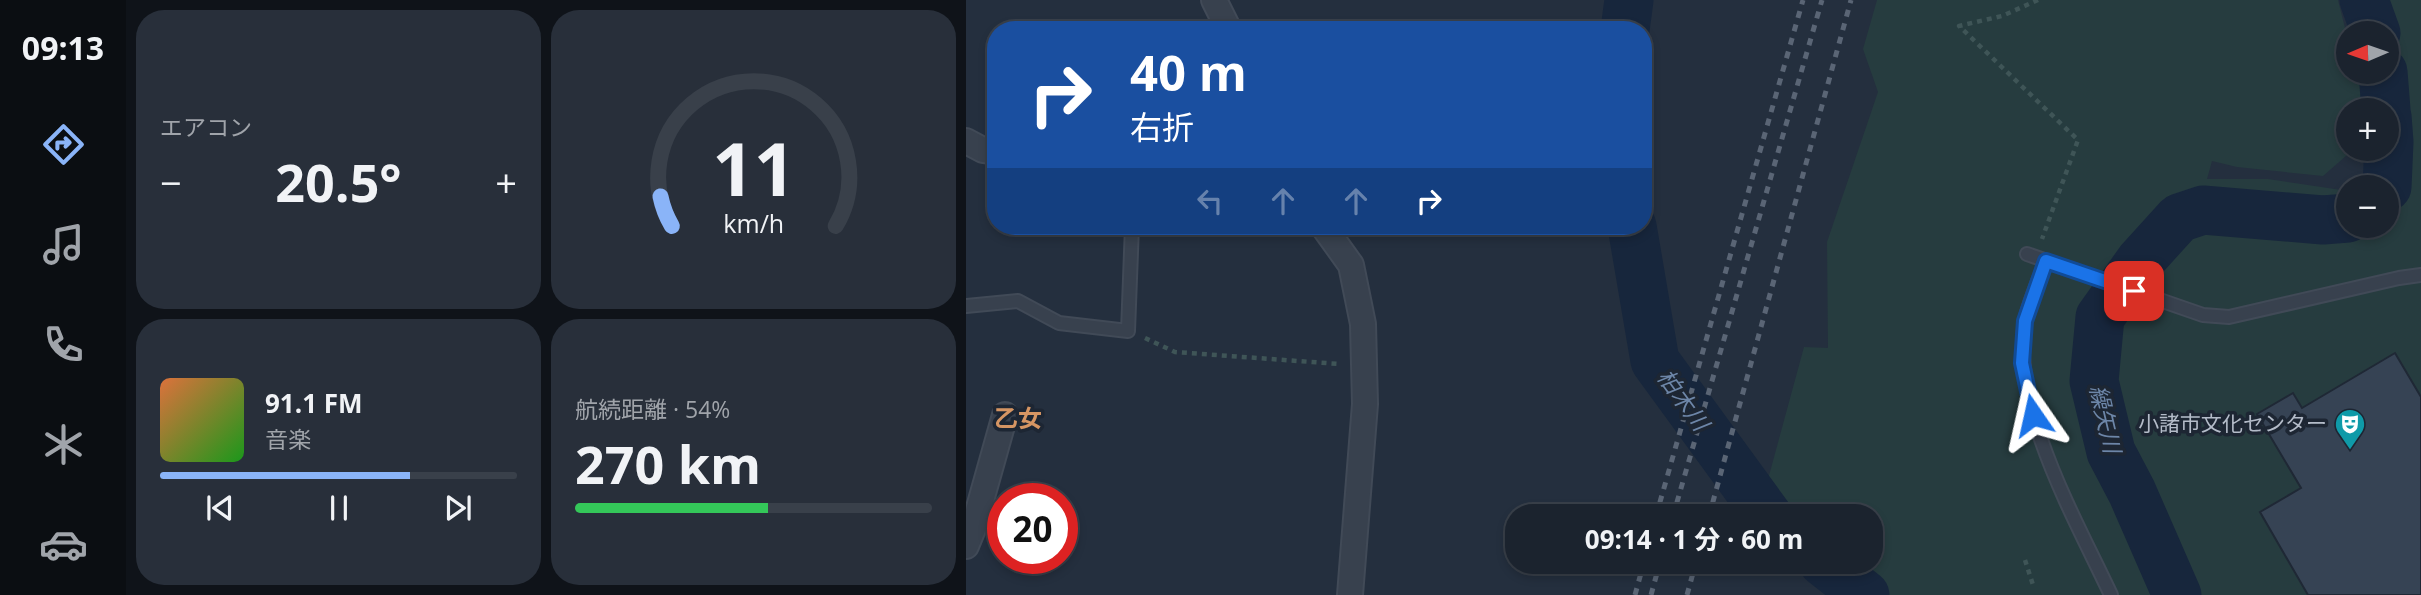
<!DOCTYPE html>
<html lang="ja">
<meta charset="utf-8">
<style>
:root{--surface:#1b232e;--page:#282f3a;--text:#f1f3f6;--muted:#a0a4aa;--line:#39404a;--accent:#8ab4f8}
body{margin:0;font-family:"Open Sans","Noto Sans JP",sans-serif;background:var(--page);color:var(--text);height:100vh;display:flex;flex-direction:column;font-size:26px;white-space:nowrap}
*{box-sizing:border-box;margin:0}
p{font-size:23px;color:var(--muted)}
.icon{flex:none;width:38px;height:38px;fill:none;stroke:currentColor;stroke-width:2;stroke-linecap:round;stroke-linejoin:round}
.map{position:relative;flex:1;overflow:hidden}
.panel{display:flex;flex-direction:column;gap:10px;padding:10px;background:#0f1319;width:840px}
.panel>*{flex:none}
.top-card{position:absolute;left:21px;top:21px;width:665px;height:214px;border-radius:28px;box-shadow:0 4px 10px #0003,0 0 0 2px var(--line);background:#1a4fa0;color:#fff;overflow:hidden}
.needle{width:46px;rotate:268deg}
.fabs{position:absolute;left:1370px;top:21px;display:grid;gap:14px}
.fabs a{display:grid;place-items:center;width:63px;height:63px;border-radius:50%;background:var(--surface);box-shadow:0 4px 10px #0003,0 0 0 2px var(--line);font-size:35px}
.speed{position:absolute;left:21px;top:483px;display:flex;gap:14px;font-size:35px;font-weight:700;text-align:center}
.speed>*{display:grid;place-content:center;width:91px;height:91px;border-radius:50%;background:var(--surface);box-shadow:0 4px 10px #0003,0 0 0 2px var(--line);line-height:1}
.speed .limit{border:10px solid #d22;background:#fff;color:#111}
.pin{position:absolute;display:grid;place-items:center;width:60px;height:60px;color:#fff;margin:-30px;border-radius:14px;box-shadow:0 4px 10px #0006}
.me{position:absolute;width:77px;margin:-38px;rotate:349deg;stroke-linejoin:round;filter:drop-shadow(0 0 5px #0008)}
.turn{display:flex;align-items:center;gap:24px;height:147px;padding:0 28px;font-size:32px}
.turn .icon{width:91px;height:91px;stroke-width:2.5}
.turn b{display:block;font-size:49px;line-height:60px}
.lanes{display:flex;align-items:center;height:66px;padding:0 28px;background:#0003;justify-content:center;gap:35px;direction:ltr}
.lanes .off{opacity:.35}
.big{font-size:52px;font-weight:700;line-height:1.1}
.panel .tile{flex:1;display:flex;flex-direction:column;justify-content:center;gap:10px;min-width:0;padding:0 24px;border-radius:28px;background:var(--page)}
.panel .dial{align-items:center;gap:0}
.dial svg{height:182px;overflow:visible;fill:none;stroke:var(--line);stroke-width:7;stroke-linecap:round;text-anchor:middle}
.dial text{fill:var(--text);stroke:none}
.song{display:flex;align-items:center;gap:21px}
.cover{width:84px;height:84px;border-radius:10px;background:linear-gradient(135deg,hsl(20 70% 55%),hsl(120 70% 35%))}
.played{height:7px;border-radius:4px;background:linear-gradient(90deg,var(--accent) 70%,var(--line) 70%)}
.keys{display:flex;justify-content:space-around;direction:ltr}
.heat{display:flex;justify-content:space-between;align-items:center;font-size:38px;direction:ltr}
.charge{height:10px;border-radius:5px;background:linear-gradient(90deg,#34c759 54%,var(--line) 0)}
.panel .tiles{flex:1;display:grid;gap:10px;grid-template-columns:repeat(2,1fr)}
.trip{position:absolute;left:539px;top:504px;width:378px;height:70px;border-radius:28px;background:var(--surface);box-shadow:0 4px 10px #0003,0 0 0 2px var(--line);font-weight:700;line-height:70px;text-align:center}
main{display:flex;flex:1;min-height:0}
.menu{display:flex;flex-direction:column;width:126px;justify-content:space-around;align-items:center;background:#0b0e12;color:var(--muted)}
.menu .icon{width:49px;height:49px}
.menu .active{color:var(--accent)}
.menu b{font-size:32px;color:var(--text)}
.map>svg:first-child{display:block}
.green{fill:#263c3f}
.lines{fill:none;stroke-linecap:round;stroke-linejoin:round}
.river{stroke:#17263c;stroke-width:49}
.building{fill:#364354;stroke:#1f2835;stroke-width:2}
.lane-casing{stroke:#414a57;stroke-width:16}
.street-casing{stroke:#414a57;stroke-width:28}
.path{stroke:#3f5557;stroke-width:4.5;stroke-dasharray:5 5;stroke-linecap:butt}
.lane{stroke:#38414e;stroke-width:12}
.street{stroke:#38414e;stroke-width:24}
.rail{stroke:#5a6575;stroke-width:5;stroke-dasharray:7 7;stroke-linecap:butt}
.route-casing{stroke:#114b97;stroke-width:18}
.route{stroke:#1a73e8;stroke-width:12}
.labels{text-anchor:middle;stroke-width:7;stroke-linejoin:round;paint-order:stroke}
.poi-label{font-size:21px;fill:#b4bcc9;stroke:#1d2633;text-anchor:end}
.water-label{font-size:23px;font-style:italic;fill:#6d86a8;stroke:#1d2633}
.quarter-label{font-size:24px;font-weight:bold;fill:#d59563;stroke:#1d2633}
</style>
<main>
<nav class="menu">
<b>09:13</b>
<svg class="icon active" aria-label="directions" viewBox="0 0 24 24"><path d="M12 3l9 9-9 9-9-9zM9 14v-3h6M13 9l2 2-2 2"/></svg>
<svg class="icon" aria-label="music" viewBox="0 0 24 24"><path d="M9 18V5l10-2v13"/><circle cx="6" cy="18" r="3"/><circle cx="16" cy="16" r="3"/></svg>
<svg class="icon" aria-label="phone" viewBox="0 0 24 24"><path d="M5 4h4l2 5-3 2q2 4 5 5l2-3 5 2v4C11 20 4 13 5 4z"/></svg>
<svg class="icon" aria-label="climate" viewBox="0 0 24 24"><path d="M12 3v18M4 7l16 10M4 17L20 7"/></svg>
<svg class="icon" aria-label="car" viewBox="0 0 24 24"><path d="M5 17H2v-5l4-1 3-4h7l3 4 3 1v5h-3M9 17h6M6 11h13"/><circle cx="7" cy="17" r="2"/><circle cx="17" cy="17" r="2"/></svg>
</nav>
<section class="panel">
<div class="tiles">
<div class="tile"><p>エアコン</p>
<div class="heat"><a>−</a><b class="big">20.5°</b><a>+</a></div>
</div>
<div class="tile dial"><svg viewBox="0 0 100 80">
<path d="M14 69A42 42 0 1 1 86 69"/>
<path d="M14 69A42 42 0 0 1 9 56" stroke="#8ab4f8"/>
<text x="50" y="56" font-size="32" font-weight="700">11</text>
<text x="50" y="72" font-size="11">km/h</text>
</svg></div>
<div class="tile">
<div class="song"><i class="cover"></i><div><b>91.1 FM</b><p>音楽</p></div></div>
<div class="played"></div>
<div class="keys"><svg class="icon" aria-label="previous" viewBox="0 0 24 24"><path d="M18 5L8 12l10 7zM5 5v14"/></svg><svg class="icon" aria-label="pause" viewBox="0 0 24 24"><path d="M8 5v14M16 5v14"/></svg><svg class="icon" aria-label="next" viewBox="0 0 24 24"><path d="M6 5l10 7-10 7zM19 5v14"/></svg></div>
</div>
<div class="tile"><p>航続距離 · 54%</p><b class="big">270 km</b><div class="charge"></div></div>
</div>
</section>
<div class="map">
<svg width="1455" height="595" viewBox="0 0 1455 595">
<rect width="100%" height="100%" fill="#242f3e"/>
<path class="green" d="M911 0H1372L1382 40V72H1391L1401 110H1382V149H1388L1357 176 1271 167 1246 161 1241 179H1302L1382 191V226H1421V187H1400L1408 178 1412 149H1421V110H1411L1405 72H1421V33H1394L1383 0H1455V595H884L843 562H905V516H792L838 347 862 348 861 242 912 92 897 49Z"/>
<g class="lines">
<path class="river" d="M1398 0 1410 33
M659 30 663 0
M1417 72 1420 110
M1421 187 1423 142 1421 116
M666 226 689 361 802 516
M857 562 899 595
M1211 595 1166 492 1145 452 1128 381 1134 317 1174 261 1213 218 1237 210 1357 220 1382 218"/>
</g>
<path class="building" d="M1429 353 1455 397V595H1342L1294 512 1335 488 1291 414 1327 393 1336 408Z"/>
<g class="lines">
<g class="lane-casing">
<path id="lane" d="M1061 254 1237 315 1263 317 1433 278 1455 275
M1080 261C1073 280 1063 301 1059 321 1044 406 1110 520 1145 595
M0 306 52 301 93 323 162 331 166 226"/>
</g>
<g class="street-casing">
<path id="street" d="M248 0 263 30
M0 141 17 150 30 152
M357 226 385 265 397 324 399 404 384 595
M0 546 7 529 39 415"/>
</g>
<path class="path" d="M1072 0 1036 16 993 26 1112 140 1076 239
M179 338 209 352 373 364
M1059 560 1067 585"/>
<use href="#lane" class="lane"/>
<use href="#street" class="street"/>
<path class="rail" d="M690 516 837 0
M707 516 856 0
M743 516 885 0
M669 595 678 562
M685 595 694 562
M721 595 730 562"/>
</g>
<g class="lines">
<g class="route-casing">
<path id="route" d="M1067 415 1056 363 1059 321 1080 261 1168 291"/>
</g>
<use href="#route" class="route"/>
</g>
<defs>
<g id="theatre-pin" transform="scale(1.575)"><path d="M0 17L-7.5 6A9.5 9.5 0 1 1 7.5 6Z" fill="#0f9aa8" stroke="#1d2633"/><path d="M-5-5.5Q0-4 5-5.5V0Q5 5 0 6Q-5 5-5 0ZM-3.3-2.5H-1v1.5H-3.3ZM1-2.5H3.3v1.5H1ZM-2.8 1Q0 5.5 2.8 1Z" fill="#fff"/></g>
</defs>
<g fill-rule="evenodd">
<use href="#theatre-pin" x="1384" y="424"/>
</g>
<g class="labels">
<g class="poi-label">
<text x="1361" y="431">小諸市文化センター</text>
</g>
<g class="water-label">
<text transform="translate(717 400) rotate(54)" y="8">柏木川</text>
<text transform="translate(1139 419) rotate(77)" y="8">繰矢川</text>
</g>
<g class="quarter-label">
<text x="52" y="427">乙女</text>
</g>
</g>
</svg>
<div class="fabs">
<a><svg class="needle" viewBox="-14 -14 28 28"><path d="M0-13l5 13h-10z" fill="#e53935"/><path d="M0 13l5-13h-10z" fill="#a0a4aa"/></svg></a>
<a>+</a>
<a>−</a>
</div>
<div class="speed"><div class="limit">20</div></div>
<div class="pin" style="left:1168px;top:291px;background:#d93025"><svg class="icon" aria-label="arrive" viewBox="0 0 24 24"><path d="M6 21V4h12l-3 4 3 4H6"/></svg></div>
<svg class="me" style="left:1067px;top:415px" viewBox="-20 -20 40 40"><path d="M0-17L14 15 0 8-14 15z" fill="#1a73e8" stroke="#fff" stroke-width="4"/></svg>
<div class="trip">09:14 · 1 分 · 60 m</div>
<div class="top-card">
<div class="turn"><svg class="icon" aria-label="right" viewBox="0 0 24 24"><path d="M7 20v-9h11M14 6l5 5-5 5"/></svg><div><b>40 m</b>右折</div></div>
<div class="lanes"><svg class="icon off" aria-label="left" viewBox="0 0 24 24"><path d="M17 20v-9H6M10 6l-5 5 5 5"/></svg><svg class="icon off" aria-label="ahead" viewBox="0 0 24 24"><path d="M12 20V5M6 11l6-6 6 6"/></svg><svg class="icon off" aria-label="ahead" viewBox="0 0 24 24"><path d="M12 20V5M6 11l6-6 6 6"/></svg><svg class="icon" aria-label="right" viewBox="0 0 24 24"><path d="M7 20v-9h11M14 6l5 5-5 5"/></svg></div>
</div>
</div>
</main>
